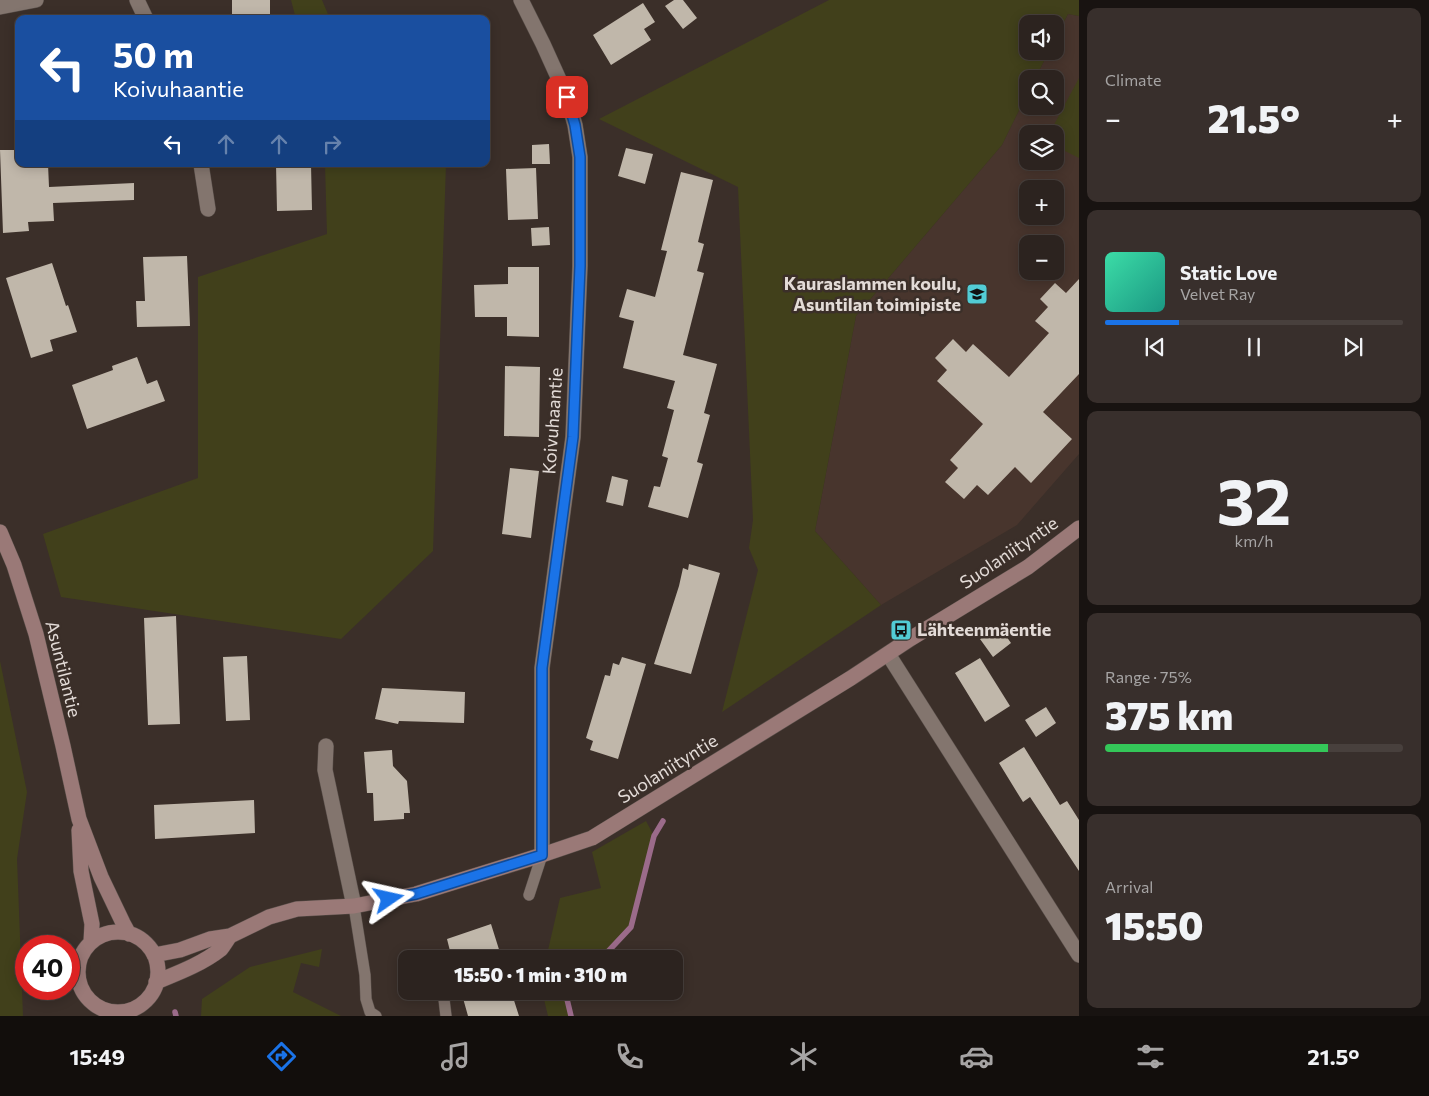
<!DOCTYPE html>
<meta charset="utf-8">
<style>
:root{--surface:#2c231f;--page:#382f2c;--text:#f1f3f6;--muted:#a6a4a4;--line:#48403d;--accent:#1a73e8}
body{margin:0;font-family:Commissioner,sans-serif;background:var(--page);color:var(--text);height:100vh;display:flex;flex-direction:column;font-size:19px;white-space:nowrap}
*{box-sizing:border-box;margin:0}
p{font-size:16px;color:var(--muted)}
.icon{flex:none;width:28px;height:28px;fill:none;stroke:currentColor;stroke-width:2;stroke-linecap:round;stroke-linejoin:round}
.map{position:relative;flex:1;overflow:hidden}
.panel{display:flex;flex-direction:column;gap:8px;padding:8px;background:#181311;width:350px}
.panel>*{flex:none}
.top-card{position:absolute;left:15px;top:15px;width:475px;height:152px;border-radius:10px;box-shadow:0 2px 12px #0003,0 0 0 1px var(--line);background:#1a4fa0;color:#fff;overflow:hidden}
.buttons{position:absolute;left:1019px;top:15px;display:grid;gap:10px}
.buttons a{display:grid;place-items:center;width:45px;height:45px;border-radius:10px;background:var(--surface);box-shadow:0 2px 12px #0003,0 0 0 1px var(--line);font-size:25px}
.speed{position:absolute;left:15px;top:935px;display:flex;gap:10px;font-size:25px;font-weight:700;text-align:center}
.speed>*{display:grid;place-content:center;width:65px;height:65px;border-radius:50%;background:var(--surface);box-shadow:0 2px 12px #0003,0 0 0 1px var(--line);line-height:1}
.speed .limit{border:8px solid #d22;background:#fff;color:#111}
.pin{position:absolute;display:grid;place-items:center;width:42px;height:42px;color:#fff;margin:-21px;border-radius:10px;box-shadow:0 2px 8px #0006}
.me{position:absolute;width:55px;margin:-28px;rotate:79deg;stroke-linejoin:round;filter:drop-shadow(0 0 4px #0008)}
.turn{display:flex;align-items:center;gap:18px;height:105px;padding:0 15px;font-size:22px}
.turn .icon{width:65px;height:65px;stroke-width:2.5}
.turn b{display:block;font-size:35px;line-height:42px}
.lanes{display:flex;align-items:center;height:48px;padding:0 15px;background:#0003;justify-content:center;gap:25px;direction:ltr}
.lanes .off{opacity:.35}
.big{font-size:38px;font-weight:800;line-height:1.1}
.panel .card{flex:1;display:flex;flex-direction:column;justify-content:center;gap:8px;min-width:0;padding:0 18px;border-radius:10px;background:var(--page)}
.panel .dial{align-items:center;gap:0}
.dial b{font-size:65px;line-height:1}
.song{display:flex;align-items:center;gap:15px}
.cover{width:60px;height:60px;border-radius:8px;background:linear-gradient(135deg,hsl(160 70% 55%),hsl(170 70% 35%))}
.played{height:5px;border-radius:2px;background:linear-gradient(90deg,var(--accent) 25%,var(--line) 25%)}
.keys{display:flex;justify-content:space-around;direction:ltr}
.heat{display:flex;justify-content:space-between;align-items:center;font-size:28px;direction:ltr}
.charge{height:8px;border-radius:4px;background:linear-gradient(90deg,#34c759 75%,var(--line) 0)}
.trip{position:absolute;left:398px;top:950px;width:285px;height:50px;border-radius:10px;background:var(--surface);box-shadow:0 2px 12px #0003,0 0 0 1px var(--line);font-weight:800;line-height:50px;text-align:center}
.menu{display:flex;height:80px;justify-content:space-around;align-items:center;background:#120e0c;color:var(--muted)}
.menu .icon{width:35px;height:35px}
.menu .on{color:var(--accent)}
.menu b{font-size:22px;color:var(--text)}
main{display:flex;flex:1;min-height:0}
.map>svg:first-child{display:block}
.built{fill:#48352d;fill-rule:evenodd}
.green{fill:#41401b}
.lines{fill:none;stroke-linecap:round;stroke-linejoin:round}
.stream{stroke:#9b6b8a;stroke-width:5.5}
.building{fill:#c0b7aa}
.lane-casing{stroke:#584e49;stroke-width:12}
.street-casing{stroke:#584e49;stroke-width:16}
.secondary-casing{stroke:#584e49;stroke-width:16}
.lane{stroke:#83756e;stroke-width:11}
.street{stroke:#83756e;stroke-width:15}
.secondary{stroke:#9a7977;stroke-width:15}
.route-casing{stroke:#114b97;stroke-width:12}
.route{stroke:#1a73e8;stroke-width:9}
.labels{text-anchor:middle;stroke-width:5;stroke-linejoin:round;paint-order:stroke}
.poi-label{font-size:18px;font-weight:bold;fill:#e3dbd7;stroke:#3b2f29;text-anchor:end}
.street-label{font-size:18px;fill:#e3dbd7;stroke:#3b2f29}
</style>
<main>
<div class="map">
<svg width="1079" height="1016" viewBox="0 0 1079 1016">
<rect width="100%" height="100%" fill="#3b2f29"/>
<path class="built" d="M1068 14 1079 16V454L1017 525 881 605 815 531 856 316 1002 145 1027 94 1028 106H1055V79H1035L1049 51H1055V39ZM1028 134H1055V161H1028ZM1028 189H1055V216H1028ZM1028 244H1055V271H1028Z"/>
<path class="green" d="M291 0H322L330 19H296Z
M829 0H1079V16L1068 14 1055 39V24H1028V51H1049L1035 79H1028L1027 94 1002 145 856 316 815 531 881 605 722 712 758 570 749 548 753 520 738 187 599 119Z
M1079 78V158L1055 146V134H1049Z
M325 164H446L433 551 341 639 61 597 43 534 198 478V277L327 234Z
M0 661 27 792 17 859 23 1016H0Z
M646 821 654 836 631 927 601 959H546L560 898 601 888 592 852Z
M322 949 319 967 301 963 293 992 341 1016H201L202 999 250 967Z
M542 991H570L566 995 571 1016H548Z"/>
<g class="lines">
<path class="stream" d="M601 959 631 927 654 836 663 821
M570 991 566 995 571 1016
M175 1012 176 1016"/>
</g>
<path class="building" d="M232 0H270V19H232Z
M674 0H683L697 18 683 29 665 6Z
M643 3 655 22 644 29 651 40 611 65 593 35Z
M549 144 550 164H532V145Z
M626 148 653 154 645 184 618 176Z
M0 150H19V164H48L49 187 134 183V200L53 203 54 221 28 222 29 231 3 233Z
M276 164H311L312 210 277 211Z
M536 168 538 219 508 220 506 169Z
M681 172 713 180 698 242 704 244 697 271 704 273 683 355 717 364 704 413 710 415 697 462 703 464 688 518 648 507 654 486 660 487 668 458 662 456 674 410 667 408 675 381 623 368 634 321 619 317 627 289 655 297 667 251 661 250Z
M549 227 550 245 532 246 531 228Z
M187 256 190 326 137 327 136 301H145L143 257Z
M52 263 66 306 68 305 77 332 50 340 53 351 31 358 6 278Z
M508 267H539V337L507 336V317H475L474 285 508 284Z
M1079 279V374L1043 412 1072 439 1031 483 1015 467 988 495 977 485 964 499 945 482 958 468 950 460 983 424 937 381 947 370 935 358 953 339 966 352 973 344 1009 377 1049 333 1035 321 1048 307 1040 299 1055 283 1066 293Z
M137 357 147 384 157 380 165 401 87 429 72 385 113 370 112 366Z
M505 366 540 367 539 437 504 436Z
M510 468 539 471 531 538 502 534Z
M612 476 628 480 623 506 606 502Z
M689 564 720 573 691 674 654 664 679 586 683 568 688 570Z
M176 616 180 724 148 725 144 618Z
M999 626 1011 643 993 657 980 639Z
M247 656 250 720 226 721 223 657Z
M622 657 646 664 618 759 590 750 593 741 586 738 605 675 610 676 613 663 619 665Z
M980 658 1010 706 985 722 955 673Z
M382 688 465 692 464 723 399 721 398 724 375 719Z
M1046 707 1056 723 1036 737 1025 720Z
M1024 747 1060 805 1067 801 1079 820V871L1030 797 1023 802 999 763Z
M392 750 393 766 407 781 410 813H404V819L374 821 373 793H367L364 752Z
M254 800 255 833 155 839 154 805Z
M491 924 502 959H452L447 939Z
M461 991H511L519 1016H468Z"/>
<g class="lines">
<g class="lane-casing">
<path id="lane" d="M529 895 542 855
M354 906 365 975 366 999 370 1012 376 1016
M443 991 446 1016"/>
</g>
<g class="street-casing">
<path id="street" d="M137 0 146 19
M521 0 543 44 567 97 575 125 580 157V266L573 437 542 668V855
M0 7 36 0
M201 164 208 209
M888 654 1079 955
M326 746 325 770 354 906"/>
</g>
<g class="secondary-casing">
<path id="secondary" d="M0 532 14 565 36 634 63 746 79 819 101 877 123 923 129 934
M79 830 81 871 92 924 91 942
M78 972a40 40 0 1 1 80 0a40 40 0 1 1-80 0Z
M154 955 180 950 210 939 230 936 269 917 297 909 354 906 416 894 542 855 592 838 851 678 910 639 1028 567 1079 528
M156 982C178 973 202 964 221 949 224 945 227 940 230 936"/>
</g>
<use href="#lane" class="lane"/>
<use href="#street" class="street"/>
<use href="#secondary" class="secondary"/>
</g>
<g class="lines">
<g class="route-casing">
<path id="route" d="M389 899 416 894 542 855V668L573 437 580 266V157L575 125 567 97"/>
</g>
<use href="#route" class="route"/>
</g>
<defs>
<g id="school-square" transform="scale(1.125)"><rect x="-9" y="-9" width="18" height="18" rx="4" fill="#52ccd5" stroke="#3b2f29"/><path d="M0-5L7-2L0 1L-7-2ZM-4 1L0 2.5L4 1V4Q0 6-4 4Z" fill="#111"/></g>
<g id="bus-square" transform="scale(1.125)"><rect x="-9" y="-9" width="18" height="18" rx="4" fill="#52ccd5" stroke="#3b2f29"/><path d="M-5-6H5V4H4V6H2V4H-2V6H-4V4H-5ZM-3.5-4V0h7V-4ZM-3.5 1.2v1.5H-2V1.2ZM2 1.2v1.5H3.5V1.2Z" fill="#111"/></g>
</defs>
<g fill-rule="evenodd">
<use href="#school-square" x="977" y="294"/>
<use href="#bus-square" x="901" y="630"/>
</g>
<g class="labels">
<g class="poi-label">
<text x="961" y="290">Kauraslammen koulu,<tspan x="961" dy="21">Asuntilan toimipiste</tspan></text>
<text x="917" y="636" text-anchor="start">Lähteenmäentie</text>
</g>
<g class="street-label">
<text transform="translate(553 421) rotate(-86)" y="6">Koivuhaantie</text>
<text transform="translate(1009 553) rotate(-34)" y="6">Suolaniityntie</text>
<text transform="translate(63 669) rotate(76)" y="6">Asuntilantie</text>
<text transform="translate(668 769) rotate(-32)" y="6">Suolaniityntie</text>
</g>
</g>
</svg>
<div class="buttons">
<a><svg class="icon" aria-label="sound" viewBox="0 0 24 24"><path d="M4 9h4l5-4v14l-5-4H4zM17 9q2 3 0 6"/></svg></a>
<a><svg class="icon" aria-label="search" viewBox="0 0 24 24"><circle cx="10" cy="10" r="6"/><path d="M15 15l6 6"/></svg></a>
<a><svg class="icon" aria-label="layers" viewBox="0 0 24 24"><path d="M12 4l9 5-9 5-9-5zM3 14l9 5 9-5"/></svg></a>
<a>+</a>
<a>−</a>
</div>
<div class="speed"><div class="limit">40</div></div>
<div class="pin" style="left:567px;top:97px;background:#d93025"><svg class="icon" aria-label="arrive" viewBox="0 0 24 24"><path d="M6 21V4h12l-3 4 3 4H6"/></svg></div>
<svg class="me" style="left:389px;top:899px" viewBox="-20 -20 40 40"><path d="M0-17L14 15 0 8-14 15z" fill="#1a73e8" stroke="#fff" stroke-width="4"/></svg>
<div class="trip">15:50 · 1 min · 310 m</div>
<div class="top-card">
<div class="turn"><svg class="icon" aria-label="left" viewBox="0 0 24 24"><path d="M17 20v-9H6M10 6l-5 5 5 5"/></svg><div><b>50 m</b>Koivuhaantie</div></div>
<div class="lanes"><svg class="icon" aria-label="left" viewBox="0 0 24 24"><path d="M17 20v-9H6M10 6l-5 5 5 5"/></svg><svg class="icon off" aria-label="ahead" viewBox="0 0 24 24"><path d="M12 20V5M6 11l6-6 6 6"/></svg><svg class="icon off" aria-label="ahead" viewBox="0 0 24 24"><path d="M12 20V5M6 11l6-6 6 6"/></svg><svg class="icon off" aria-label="right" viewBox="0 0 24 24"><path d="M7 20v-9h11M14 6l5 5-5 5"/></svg></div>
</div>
</div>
<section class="panel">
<div class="card"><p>Climate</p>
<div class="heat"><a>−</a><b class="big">21.5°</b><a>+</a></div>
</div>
<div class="card">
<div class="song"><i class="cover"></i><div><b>Static Love</b><p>Velvet Ray</p></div></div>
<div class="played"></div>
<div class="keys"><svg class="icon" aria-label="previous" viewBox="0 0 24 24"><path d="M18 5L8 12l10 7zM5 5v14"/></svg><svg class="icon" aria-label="pause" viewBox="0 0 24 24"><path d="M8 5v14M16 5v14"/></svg><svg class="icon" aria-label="next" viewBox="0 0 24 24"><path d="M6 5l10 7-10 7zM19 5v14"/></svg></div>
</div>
<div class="card dial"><b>32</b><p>km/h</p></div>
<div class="card"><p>Range · 75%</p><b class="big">375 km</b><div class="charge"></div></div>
<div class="card"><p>Arrival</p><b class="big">15:50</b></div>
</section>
</main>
<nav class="menu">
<b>15:49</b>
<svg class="icon on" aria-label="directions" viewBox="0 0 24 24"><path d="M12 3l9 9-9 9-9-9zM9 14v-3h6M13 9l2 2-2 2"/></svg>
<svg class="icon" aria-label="music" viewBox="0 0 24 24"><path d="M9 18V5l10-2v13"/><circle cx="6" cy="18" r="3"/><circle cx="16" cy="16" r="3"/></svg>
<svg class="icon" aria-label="phone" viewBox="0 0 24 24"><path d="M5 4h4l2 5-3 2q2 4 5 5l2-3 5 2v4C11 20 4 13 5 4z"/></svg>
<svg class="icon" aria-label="climate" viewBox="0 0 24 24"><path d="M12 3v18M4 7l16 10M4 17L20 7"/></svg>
<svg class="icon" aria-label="car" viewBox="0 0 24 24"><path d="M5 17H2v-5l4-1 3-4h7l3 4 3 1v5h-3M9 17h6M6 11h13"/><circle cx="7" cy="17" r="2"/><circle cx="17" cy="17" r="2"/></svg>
<svg class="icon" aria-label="filters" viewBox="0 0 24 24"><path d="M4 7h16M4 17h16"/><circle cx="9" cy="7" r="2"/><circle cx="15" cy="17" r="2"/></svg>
<b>21.5°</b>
</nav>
